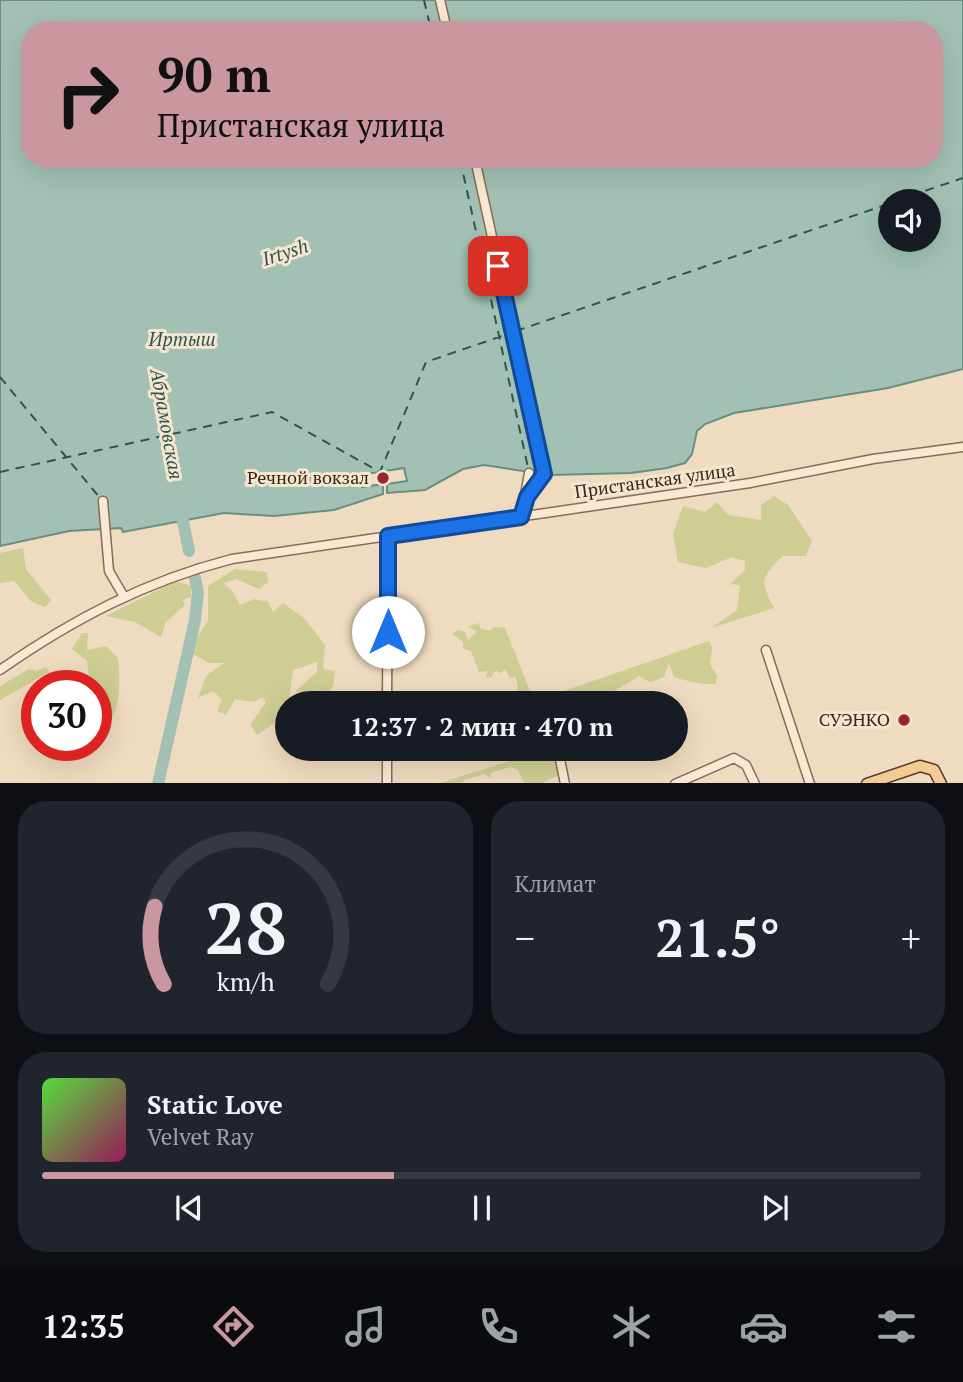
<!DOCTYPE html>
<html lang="ru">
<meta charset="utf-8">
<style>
:root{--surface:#171b24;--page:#20242c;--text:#f1f3f6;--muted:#9ea1a6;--line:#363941;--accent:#ca969f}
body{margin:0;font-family:"PT Serif",serif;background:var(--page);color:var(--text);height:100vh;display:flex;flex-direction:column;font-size:26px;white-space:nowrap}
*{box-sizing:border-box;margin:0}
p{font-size:23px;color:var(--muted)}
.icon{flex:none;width:38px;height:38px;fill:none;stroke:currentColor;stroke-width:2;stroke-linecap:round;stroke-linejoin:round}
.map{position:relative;height:783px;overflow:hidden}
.panel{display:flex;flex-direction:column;gap:18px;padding:18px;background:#0d0f14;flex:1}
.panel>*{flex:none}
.banner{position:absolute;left:21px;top:21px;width:922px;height:147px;border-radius:28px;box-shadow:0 7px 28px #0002;background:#ca969f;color:#111;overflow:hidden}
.fabs{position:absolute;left:878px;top:189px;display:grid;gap:14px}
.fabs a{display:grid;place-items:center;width:63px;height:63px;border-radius:50%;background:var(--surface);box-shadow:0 7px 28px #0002;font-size:35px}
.speed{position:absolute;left:21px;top:670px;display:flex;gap:14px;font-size:35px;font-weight:700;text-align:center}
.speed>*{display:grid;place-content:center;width:91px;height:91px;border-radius:50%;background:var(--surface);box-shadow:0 7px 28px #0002;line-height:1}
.speed .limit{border:10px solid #d22;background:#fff;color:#111}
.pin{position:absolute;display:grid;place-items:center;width:60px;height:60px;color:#fff;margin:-30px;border-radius:14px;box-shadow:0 4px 10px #0006}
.me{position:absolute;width:77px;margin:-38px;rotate:0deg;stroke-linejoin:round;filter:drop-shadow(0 0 5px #0008)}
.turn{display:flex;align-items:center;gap:24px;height:147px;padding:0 21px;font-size:32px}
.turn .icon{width:91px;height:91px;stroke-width:2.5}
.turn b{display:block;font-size:49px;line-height:60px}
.big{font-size:52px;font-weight:700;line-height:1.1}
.panel .card{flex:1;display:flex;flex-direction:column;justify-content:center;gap:10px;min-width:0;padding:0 24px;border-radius:28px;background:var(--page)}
.panel .dial{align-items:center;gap:0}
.dial svg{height:182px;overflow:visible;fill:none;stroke:var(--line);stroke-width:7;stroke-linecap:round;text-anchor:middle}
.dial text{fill:var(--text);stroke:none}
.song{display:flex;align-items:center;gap:21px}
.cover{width:84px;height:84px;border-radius:10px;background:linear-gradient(135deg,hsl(110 70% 55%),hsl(330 70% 35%))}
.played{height:7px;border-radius:4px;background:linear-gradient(90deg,var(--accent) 40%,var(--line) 40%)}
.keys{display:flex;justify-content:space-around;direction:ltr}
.heat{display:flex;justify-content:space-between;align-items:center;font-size:38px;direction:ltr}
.panel .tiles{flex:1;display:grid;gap:18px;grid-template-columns:1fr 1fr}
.card:last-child{grid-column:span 2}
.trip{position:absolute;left:275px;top:691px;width:413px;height:70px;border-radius:35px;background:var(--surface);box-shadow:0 7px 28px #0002;font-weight:700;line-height:70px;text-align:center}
.tab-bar{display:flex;height:112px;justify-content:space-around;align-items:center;background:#090b0e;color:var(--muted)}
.tab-bar .icon{width:49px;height:49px}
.tab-bar .current{color:var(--accent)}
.tab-bar b{font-size:32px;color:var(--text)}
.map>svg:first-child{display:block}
.green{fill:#cecd93}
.water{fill:#a2c1b4;stroke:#698f81;stroke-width:2;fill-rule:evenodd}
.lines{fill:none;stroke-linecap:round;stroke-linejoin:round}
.river{stroke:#a2c1b4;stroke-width:12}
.ferry{stroke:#2a584f;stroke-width:2;stroke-dasharray:9 7;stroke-linecap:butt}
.minor-casing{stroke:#896b57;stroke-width:11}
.major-casing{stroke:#563a2b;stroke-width:13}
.minor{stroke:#fae9d2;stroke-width:8}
.major{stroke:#f5cb94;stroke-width:10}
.route-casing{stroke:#114b97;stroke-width:18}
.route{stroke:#1a73e8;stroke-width:12}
.poi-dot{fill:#9a2434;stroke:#f7e6cf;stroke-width:2.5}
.labels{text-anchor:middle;stroke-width:6;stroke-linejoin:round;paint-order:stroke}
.poi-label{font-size:18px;fill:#37261c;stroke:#f7e6cf;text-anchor:end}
.street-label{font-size:18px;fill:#37261c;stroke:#f7e6cf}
.water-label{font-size:19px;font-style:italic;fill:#2a584f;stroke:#f7e6cf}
</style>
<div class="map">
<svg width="963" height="784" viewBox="0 0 963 784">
<rect width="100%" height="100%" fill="#efdbbf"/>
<path class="green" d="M774 496 788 505 812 541 806 556H783C761 578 759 579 774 608L711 628 737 610 740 585 730 584 745 570V561L732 557 706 568 678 562 673 534 683 506 705 512 717 502 728 515 761 520V505Z
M23 548 26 569 51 600 45 607 32 602 14 581 0 583V553Z
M235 569 267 572 268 582 259 589 237 579 224 583 233 592 240 605 255 599 268 602 273 612 283 603 304 618 325 645 323 669 335 671 333 686 322 703H312L296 691 317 672V662L293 670 287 715 257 735 250 725 266 702 262 697 254 702 235 699 226 715 217 711 222 700 213 691 198 698 206 676 224 663H209L193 654 196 639 208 621V586Z
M176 581 191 586V597L183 600 185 605 166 622 161 637 135 622 106 616Z
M479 623 480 628 490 631 494 627 505 628 535 703 531 701 499 703 498 701 509 696 513 698 519 695 516 677 510 678 505 669 501 673 495 671 491 678 486 677 488 671 479 672 471 651 463 648V642L452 634 458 630 465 632 468 640 477 632 468 626Z
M82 633H88L87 650 106 646 118 658C120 683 123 720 96 732V686H90L87 661 72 649Z
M709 641 712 647 710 665 717 675 716 684C703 685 687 681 674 677L669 663 664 677 650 682 639 676 613 692 617 703H554L558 693Z
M46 667 49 672 0 700V686L29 669 37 671Z
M548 749H551L559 775 542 783H524L518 770 511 767 492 772 490 778 484 774 463 781V783H440Z"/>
<path class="water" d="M0 0H963V369L888 388 734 413 705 424 697 431 692 454 685 463 667 468 631 473 549 475 484 465 463 469 425 490 387 493V484L407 481 404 468 360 475 362 487 383 484V494L334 510 274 516 224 513 123 532 121 528 69 531 0 546ZM30 30H934V159H30ZM891 201H929V240H891Z"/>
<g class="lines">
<path class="river" d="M180 507 189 551
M158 784 195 620 198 592 195 578"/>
<path class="ferry" d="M424 0 431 30
M460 159 529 472
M895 201 963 178
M516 331 891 203
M0 377 100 498
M0 472 272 412 380 472 426 362 511 333"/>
<g class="minor-casing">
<path id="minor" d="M440 0 447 30
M475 159 544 474 527 497
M103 501 109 571 123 595
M521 517 529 473
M766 650 810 784
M0 670C73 619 146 581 232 559L750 483 873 459 963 447
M387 704 388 536
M387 749V784
M560 759 565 784
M675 784 734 758 746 765 755 784"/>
</g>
<g class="major-casing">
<path id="major" d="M867 784 920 766 934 770 941 784"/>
</g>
<use href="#minor" class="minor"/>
<use href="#major" class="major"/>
</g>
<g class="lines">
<g class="route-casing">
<path id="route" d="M388 632V536L521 517 527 497 544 474 498 266"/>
</g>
<use href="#route" class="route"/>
</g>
<g class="poi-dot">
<circle cx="383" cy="478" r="7"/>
<circle cx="904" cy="720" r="7"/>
</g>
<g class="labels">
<g class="poi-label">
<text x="369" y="484">Речной вокзал</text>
<text x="890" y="726">СУЭНКО</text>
</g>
<g class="street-label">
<text transform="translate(655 481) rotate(-8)" y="6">Пристанская улица</text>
</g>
<g class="water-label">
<text transform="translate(285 252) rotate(-18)" y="7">Irtysh</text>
<text x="182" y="346">Иртыш</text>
<text transform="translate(167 424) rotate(80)" y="7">Абрамовская</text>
</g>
</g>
</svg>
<div class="fabs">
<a><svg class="icon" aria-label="sound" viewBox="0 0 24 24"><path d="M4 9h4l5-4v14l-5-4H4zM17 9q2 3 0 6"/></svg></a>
</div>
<div class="speed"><div class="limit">30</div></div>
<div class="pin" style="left:498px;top:266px;background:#d93025"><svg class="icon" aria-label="arrive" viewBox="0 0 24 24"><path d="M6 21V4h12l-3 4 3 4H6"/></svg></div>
<svg class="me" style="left:388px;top:632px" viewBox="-20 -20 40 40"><circle r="19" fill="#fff"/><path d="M0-13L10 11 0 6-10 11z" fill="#1a73e8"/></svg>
<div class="trip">12:37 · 2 мин · 470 m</div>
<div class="banner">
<div class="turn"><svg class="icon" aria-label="right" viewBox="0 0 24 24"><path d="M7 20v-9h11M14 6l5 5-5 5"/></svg><div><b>90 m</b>Пристанская улица</div></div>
</div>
</div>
<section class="panel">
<div class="tiles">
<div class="card dial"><svg viewBox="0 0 100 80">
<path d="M14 69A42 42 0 1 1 86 69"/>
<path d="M14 69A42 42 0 0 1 10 35" stroke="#ca969f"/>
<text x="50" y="56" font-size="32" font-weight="700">28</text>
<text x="50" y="72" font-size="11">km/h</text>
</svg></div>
<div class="card"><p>Климат</p>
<div class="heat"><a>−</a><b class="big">21.5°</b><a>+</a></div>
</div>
<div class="card">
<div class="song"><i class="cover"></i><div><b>Static Love</b><p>Velvet Ray</p></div></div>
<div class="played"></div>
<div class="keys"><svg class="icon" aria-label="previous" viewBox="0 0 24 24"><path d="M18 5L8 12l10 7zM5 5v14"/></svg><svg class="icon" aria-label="pause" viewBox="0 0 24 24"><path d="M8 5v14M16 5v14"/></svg><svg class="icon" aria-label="next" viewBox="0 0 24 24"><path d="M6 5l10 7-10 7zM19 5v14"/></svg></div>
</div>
</div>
</section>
<nav class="tab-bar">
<b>12:35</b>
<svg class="icon current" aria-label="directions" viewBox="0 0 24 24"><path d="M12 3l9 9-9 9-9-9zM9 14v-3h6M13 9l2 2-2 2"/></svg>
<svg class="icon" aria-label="music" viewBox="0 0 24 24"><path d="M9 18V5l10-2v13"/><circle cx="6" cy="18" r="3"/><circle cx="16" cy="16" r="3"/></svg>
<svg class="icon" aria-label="phone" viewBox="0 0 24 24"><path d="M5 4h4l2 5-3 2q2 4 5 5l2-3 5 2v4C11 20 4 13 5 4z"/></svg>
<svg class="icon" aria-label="climate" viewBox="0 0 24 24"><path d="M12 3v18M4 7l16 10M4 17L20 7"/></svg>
<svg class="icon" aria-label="car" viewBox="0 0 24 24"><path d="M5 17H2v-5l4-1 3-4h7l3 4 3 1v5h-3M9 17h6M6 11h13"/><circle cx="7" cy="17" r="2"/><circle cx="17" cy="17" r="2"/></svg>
<svg class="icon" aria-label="filters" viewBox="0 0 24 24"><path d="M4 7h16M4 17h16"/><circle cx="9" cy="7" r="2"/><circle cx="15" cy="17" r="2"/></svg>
</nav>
